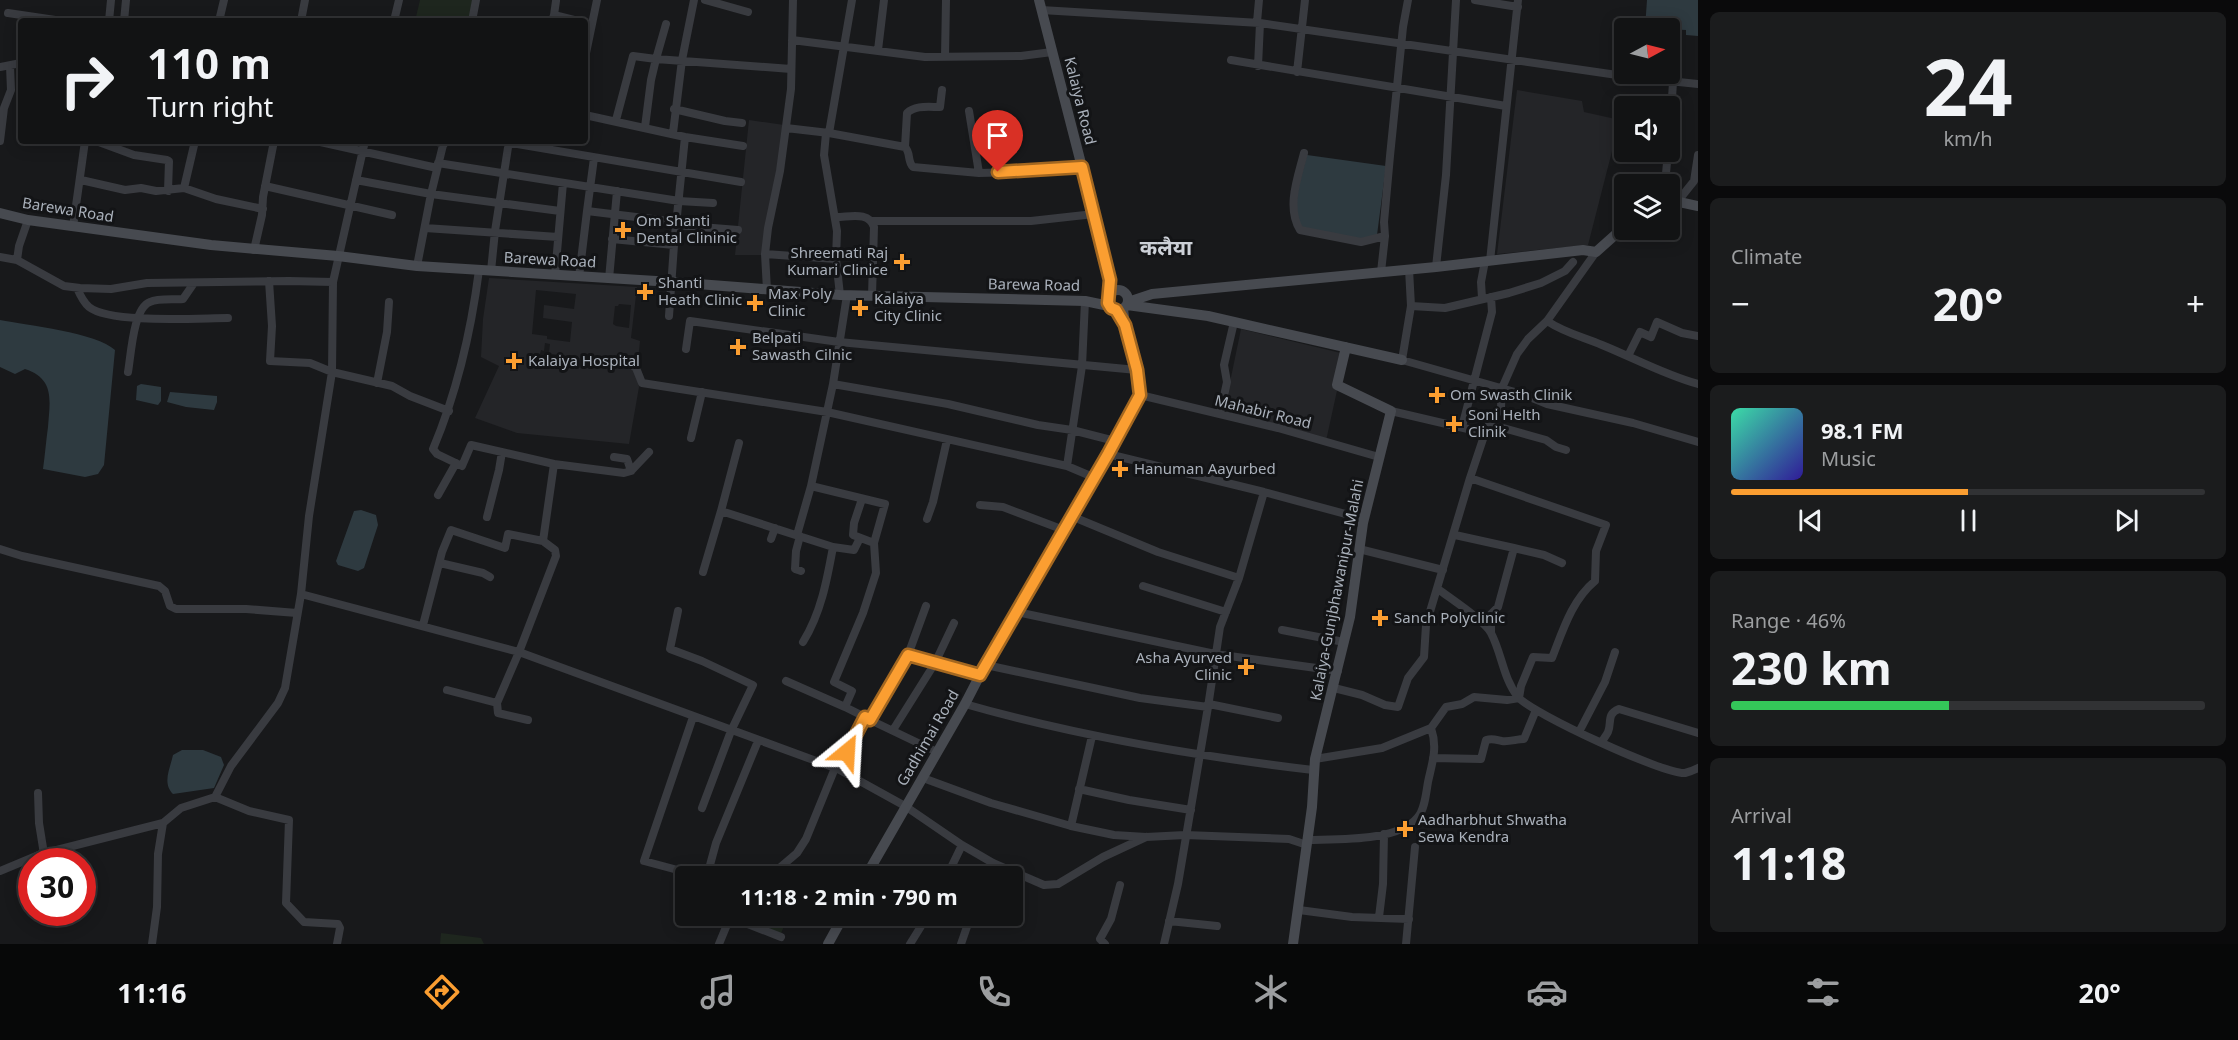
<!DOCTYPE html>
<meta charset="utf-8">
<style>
:root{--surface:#121314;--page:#1b1c1d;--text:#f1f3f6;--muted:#9c9ea0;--line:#313234;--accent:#fb9e31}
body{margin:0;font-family:"Noto Sans","Noto Sans Devanagari",sans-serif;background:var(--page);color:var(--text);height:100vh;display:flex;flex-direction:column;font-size:22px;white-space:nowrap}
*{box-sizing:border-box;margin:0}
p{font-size:20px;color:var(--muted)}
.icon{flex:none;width:33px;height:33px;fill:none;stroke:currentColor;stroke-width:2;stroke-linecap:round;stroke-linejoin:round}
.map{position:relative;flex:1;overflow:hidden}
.panel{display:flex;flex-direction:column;gap:12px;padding:12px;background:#0a0a0b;width:540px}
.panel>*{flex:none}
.hud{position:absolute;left:18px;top:18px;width:570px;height:126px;border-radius:6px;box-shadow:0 3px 15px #0003,0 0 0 2px var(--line);background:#121314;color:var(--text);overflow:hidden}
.needle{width:39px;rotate:83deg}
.fabs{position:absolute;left:1614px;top:18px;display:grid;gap:12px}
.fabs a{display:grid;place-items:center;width:66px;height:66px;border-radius:6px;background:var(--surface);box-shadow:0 3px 15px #0003,0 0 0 2px var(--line);font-size:30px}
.speed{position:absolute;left:18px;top:848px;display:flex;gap:12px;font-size:30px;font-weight:700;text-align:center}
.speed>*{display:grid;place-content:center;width:78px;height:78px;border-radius:50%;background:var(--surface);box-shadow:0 3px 15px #0003,0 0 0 2px var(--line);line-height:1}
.speed .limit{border:9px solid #d22;background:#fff;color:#111}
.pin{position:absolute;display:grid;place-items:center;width:51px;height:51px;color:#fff;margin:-62px -26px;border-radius:50% 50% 50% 0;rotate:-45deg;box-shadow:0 0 6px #0007}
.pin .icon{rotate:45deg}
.me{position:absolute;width:66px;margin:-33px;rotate:27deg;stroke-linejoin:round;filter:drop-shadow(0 0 4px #0008)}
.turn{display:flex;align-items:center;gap:21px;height:126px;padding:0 30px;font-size:27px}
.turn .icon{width:78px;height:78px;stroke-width:2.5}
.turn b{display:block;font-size:42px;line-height:51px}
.big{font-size:45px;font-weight:700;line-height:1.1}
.panel .card{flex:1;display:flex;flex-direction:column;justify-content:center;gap:9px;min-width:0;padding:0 21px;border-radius:9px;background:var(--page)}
.panel .dial{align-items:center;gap:0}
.dial b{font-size:78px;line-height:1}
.song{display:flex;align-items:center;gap:18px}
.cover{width:72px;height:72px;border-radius:9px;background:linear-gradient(135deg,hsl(160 70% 55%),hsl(250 70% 35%))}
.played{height:6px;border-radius:3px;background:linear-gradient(90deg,var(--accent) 50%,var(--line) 50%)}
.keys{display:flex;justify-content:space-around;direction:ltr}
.heat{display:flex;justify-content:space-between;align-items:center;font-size:33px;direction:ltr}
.charge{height:9px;border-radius:4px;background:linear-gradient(90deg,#34c759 46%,var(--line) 0)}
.trip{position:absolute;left:675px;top:866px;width:348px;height:60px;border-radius:6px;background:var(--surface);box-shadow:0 3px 15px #0003,0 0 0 2px var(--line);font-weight:700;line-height:60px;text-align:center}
.menu{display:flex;height:96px;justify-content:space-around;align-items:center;background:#070808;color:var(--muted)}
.menu .icon{width:42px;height:42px}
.menu .current{color:var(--accent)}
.menu b{font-size:27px;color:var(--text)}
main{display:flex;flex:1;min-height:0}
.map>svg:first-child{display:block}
.built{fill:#242528;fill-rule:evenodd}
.green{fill:#1e261e}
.water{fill:#2e3a40}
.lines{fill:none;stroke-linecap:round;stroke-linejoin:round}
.street{stroke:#393b40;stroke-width:8}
.secondary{stroke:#474a50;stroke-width:10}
.route-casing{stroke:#a36720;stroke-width:15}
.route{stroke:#fb9e31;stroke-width:10}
.poi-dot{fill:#fb9e31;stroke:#131416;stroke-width:2}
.labels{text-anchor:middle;stroke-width:6;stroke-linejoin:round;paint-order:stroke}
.street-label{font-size:15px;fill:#aab1bb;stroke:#131416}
.poi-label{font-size:15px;fill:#aab1bb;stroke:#131416;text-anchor:start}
.district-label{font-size:21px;font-weight:bold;fill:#ccd0d7;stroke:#131416}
</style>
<main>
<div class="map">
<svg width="1698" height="944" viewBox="0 0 1698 944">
<rect width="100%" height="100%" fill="#18191b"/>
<path class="built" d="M1517 90 1582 101 1584 112 1620 120 1588 245 1497 254Z
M749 120 784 125 763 255H735Z
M489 278 637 287 631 338 640 341 637 370 639 387 629 444 517 433 475 418 499 366 481 357 483 319ZM536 290 576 294 574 309 544 305 543 318 572 322 570 342 547 339V336L532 334ZM619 304 631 305 629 328 616 326 613 324 615 306H618ZM545 343 550 344 549 352 552 354 572 357 571 367 539 362V359L536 358 537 354H540L541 350 544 351Z
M1241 329 1345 354 1326 441 1224 411Z"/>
<path class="green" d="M420 0H473L469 21H415Z
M777 915H814L808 928 786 920 781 934 769 930Z
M441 933 481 938 484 944H440Z"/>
<path class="water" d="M1647 0H1698V36L1686 35V30L1645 28Z
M1307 155 1386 166 1377 235 1359 239 1301 227C1291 205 1301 179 1307 155Z
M0 320C27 325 97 333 115 350L104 465 98 474 85 477 43 469C45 455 46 441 48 427 50 400 55 379 25 369L15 374 0 367Z
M141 384 161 387V401L158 405 136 400 137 386Z
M170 392 217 396V402L214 410 186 407 167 402Z
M361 510 376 515 378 525 364 568 358 571 338 565 336 561 354 511Z
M182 750H203L221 757 224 765 214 788 173 794C162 783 170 769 173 755Z"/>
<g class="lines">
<path class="street" d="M705 0 748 12
M1475 0 1518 7
M1041 10 1260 23 1631 77 1698 84
M8 13 62 21
M554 15 556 1
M109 21 111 0
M124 21 126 0
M219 21 224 0
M301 21 305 0
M394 21 399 0
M472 21 476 0
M552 21 554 15 578 21
M1257 22 1259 0
M792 40 925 57 1021 56 1052 52
M878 50 884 0
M945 57 946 0
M585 58 597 0
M1231 60 1506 106
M1258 66 1260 23
M0 67 21 63
M1297 72 1305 0
M674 109 725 121 742 123
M969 111 979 173
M585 115 685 137 743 146
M616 120 633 56 656 59 666 24
M645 127 651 80 656 59 791 69
M786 128 829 133 905 147C911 153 907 161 913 167L979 173 1017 172 1082 167
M1670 130 1673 82
M673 133 682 60 694 0
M826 133 824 155 837 231 836 259 840 295
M829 133 852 0
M0 141 4 108 11 90 10 66
M96 141 134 155 167 160 169 161 168 191
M316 141 437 168
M365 141 333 282 332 372 309 516 301 594 519 652 838 769 905 806 962 845 993 863 1044 885 1058 884 1103 857 1146 837
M433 141 444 144
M499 141 741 182
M905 147 907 113C915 105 928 107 940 107L942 90
M1304 153C1298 177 1286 207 1300 230L1361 242 1385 236
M594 158 587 211 677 222
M438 163 679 201 713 203
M81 180 125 190 141 188 156 191 184 188 216 199 263 209
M356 180 431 194 560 211
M1665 184 1668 152
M265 186 392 215
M184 188 195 141
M1678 201 1694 181 1698 155
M836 217C850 217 869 211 874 227L872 296
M872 221H1031L1094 214
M676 225 738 230
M73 227 85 141
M425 228 558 237
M612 239 674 245
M254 250 262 215 263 197 274 141
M765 254 836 259
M0 257 17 260 64 286 80 288 111 289 147 283 289 281 333 282
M17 260 19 246 28 220
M1490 261 1518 0
M417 266 431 194 444 141
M1436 267 1446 175 1456 0
M1409 269 1411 306 1445 308 1509 293 1541 283 1565 271 1573 262
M479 270C471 332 457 392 433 449L437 454 462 466 471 445 554 464
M491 271 495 231 509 141
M1381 272 1385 236 1384 222 1390 156 1403 27 1408 0
M555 275 563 183
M579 277 587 211
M609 279 617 191
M269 281 272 326 270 361 310 363 332 372 392 386 410 396 449 411
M77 288C80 295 83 302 89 307 110 324 199 318 228 318
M767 290 765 254 768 228 780 171 791 89 793 0
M847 295 833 384 811 486 885 504 874 543
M1482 298 1481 282 1485 261
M1411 306 1402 360 1522 394 1547 404 1633 423 1698 442
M669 316 674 245 685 137
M1547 321C1565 333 1583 337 1602 345 1634 358 1665 375 1698 384
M686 349 690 321 839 342 1137 370
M1628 356 1640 332 1651 337 1657 322 1682 333 1698 336
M632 365 636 368 642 383 827 412 1067 466 1093 477
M128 372C131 356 133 308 150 302 158 298 173 300 183 299L194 283
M377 383 387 332 389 302
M833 384 948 404 1038 425 1072 430 1115 441
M1140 395 1278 428 1379 457
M1391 411 1485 433
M1220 414 1227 382 1224 365 1234 322
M1489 424 1546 440 1556 447 1566 450
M1462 427 1492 312 1491 297
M691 438 702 392
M1108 454 1264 492 1364 519
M614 457 627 459 631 471
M1067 466 1082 366 1085 301
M1470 478 1606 525 1596 551 1595 581C1572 600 1563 630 1552 658L1533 657 1521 686 1519 698
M438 495 456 463
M980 505 1003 507 1064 530
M721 511 739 443
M1071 516 1158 552 1239 578
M487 517 499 470 502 452
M927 519 933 502 947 440
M797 535 811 486
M1455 535 1514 548 1498 607 1491 614V632
M800 536 796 551 795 569 801 571
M771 539 775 528
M1514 548 1544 555 1562 563
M0 549 22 556 159 586 165 591 170 606 176 609H246L297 613
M1359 549 1443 570
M440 563 483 573 490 577
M703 572 721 511 833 547
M1143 586 1226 612
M1438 589C1451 599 1485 621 1491 633 1502 654 1503 678 1518 697 1531 713 1665 775 1685 773 1689 772 1694 770 1698 768
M678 611 670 649 702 661 753 685 731 731 702 808
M1017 612 1215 654 1338 671
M423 625 442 552 451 530 505 548 508 534 543 541
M1282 630 1344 642
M803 642C821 613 827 580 833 547L854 550 860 538
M908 655 926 606
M986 665 1140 698 1208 707
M786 681 845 707
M1334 688 1362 695 1385 705 1398 707 1408 678 1424 657 1426 625 1470 478 1485 433 1501 407 1502 388 1517 354 1528 339 1547 321 1596 252
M447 690 497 703
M965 704C1080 737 1195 756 1313 770
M1209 704 1278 718
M693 717 644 861 700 876
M866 718 937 752
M528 720 498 713 497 703 519 652 556 556 555 550 543 541 554 464 624 473 631 471 649 452
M870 720 908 655 980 675
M893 730 935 663 954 623
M1579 732 1605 682 1615 652
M1602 742C1603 739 1606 736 1608 732 1612 723 1606 714 1619 709L1698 733
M1433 758 1481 759 1486 740C1493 738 1496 740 1502 741 1509 742 1517 739 1524 739L1536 710
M1315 759 1382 748 1431 728 1446 707 1462 704 1474 697 1507 700 1519 698
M838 769 865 717 845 707 852 691 834 682 863 613 876 573 874 543 853 535 854 523 862 499
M923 778 991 803 1071 826 1114 835 1146 837 1185 835 1289 839 1307 845
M1079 789 1129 800 1191 810
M38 793 39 823 44 854
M215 797 249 811 289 820 286 903 304 922 338 924 340 928 337 944
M1071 826 1092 736
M1308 840C1337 839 1398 842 1418 817 1425 809 1426 793 1428 782 1432 763 1438 748 1431 728
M0 871 41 854 163 823
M707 876 716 843 758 741
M770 876 797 853 806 839 835 768
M947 876 962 845
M988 876 993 863
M1299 910 1352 917 1409 919
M730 917 781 937
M1379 917 1383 884 1384 834
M1169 921 1217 926
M152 944 157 907 158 854 163 823 181 808 215 797 231 766 278 703 285 688 301 594
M719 944 731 915
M910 944 928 915
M961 944 971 915
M1105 944 1100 939 1111 919 1120 885
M1164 944 1178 884 1208 707 1220 627 1239 578 1264 492
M1406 944 1415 847"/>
<path class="secondary" d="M1039 0 1094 214 1110 280V294
M1670 200 1698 206
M0 213 28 220 211 245 338 256 417 266 672 282 840 295 1085 301 1109 306
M1108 300a10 10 0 1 1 20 0a10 10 0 1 1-20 0Z
M1128 302 1152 294 1436 267 1583 250 1596 252 1624 227
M1127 305 1208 316 1402 360
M866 876 965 704 980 675 1093 477 1108 454 1140 395 1137 370 1125 325 1123 309
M828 944 844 915
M1293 944 1312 807 1315 759 1350 617 1363 523 1391 411 1337 385 1346 347"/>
</g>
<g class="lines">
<g class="route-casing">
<path id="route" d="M847 752 865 717 870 720 908 655 980 675 1108 454 1140 395 1137 370 1125 325 1116 310 1111 308 1108 303 1110 280 1082 167 998 172"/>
</g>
<use href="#route" class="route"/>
</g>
<g class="poi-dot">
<path d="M620 221h6v6h6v6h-6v6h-6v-6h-6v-6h6z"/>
<path d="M899 253h6v6h6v6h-6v6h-6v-6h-6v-6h6z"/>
<path d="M642 283h6v6h6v6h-6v6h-6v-6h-6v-6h6z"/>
<path d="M752 294h6v6h6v6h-6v6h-6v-6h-6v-6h6z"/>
<path d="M857 299h6v6h6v6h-6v6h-6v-6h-6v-6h6z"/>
<path d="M735 338h6v6h6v6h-6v6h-6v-6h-6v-6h6z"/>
<path d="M511 352h6v6h6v6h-6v6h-6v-6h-6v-6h6z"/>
<path d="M1434 386h6v6h6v6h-6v6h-6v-6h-6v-6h6z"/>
<path d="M1451 415h6v6h6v6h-6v6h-6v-6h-6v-6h6z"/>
<path d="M1117 460h6v6h6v6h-6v6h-6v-6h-6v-6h6z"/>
<path d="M1377 609h6v6h6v6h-6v6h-6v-6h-6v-6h6z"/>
<path d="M1243 658h6v6h6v6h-6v6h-6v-6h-6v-6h6z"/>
<path d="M1402 820h6v6h6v6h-6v6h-6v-6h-6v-6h6z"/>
</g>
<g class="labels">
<g class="street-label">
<text transform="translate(1080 101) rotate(76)" y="5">Kalaiya Road</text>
<text transform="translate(68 210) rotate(9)" y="5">Barewa Road</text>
<text transform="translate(550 260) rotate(3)" y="5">Barewa Road</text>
<text transform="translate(1034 285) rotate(1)" y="5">Barewa Road</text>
<text transform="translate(1263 412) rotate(14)" y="5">Mahabir Road</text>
<text transform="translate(1337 590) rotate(-79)" y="5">Kalaiya-Gunjbhawanipur-Malahi</text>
<text transform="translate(928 738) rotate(-60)" y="5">Gadhimai Road</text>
</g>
<g class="poi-label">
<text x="636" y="226">Om Shanti<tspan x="636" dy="17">Dental Clininic</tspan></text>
<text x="888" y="258" text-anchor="end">Shreemati Raj<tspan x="888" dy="17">Kumari Clinice</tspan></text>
<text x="658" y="288">Shanti<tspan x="658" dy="17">Heath Clinic</tspan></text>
<text x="768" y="299">Max Poly<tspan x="768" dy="17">Clinic</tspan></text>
<text x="874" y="304">Kalaiya<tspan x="874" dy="17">City Clinic</tspan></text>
<text x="752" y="343">Belpati<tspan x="752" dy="17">Sawasth Cilnic</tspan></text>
<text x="528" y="366">Kalaiya Hospital</text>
<text x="1450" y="400">Om Swasth Clinik</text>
<text x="1468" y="420">Soni Helth<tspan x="1468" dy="17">Clinik</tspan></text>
<text x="1134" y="474">Hanuman Aayurbed</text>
<text x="1394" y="623">Sanch Polyclinic</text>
<text x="1232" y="663" text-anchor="end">Asha Ayurved<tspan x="1232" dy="17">Clinic</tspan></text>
<text x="1418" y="825">Aadharbhut Shwatha<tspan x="1418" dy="17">Sewa Kendra</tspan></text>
</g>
<g class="district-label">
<text x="1166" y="255">कलैया</text>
</g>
</g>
</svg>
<div class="fabs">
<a><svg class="needle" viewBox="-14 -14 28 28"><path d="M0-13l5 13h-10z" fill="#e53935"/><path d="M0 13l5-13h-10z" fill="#9c9ea0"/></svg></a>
<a><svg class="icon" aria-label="sound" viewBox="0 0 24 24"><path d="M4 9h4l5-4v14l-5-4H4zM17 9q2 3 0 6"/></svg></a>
<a><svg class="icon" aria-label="layers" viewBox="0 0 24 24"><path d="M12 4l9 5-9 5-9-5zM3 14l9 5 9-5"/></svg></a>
</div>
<div class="speed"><div class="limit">30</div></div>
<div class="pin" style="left:998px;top:172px;background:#d93025"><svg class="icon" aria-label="arrive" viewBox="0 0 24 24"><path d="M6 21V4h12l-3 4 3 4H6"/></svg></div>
<svg class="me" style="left:847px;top:752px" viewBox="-20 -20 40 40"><path d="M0-17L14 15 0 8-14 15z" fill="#fb9e31" stroke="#fff" stroke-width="4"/></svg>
<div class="trip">11:18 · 2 min · 790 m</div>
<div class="hud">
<div class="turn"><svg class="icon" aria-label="right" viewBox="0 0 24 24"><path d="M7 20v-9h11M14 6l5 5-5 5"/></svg><div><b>110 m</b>Turn right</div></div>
</div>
</div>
<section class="panel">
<div class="card dial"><b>24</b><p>km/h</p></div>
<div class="card"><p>Climate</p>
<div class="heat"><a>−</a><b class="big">20°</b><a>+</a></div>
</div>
<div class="card">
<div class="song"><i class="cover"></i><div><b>98.1 FM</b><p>Music</p></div></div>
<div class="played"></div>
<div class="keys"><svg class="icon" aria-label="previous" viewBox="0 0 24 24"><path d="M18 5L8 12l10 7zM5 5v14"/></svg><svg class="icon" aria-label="pause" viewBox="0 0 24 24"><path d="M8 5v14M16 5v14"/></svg><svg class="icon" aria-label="next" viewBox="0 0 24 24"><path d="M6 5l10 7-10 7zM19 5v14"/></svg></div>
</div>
<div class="card"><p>Range · 46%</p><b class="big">230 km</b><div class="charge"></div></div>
<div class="card"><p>Arrival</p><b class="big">11:18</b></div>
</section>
</main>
<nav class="menu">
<b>11:16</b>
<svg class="icon current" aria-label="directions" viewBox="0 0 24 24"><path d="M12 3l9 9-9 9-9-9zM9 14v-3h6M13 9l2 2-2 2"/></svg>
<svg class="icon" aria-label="music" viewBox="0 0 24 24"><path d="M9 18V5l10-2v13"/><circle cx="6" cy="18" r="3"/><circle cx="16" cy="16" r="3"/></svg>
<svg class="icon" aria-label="phone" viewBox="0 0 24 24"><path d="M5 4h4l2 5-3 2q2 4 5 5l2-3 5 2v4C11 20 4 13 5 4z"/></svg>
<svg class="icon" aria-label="climate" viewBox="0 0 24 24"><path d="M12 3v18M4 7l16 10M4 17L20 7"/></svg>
<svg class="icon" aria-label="car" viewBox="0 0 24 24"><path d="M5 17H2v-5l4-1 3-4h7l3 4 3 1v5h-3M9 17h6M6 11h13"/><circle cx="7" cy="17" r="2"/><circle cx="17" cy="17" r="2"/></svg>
<svg class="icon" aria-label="filters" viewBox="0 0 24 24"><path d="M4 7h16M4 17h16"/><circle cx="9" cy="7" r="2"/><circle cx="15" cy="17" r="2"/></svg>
<b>20°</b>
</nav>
